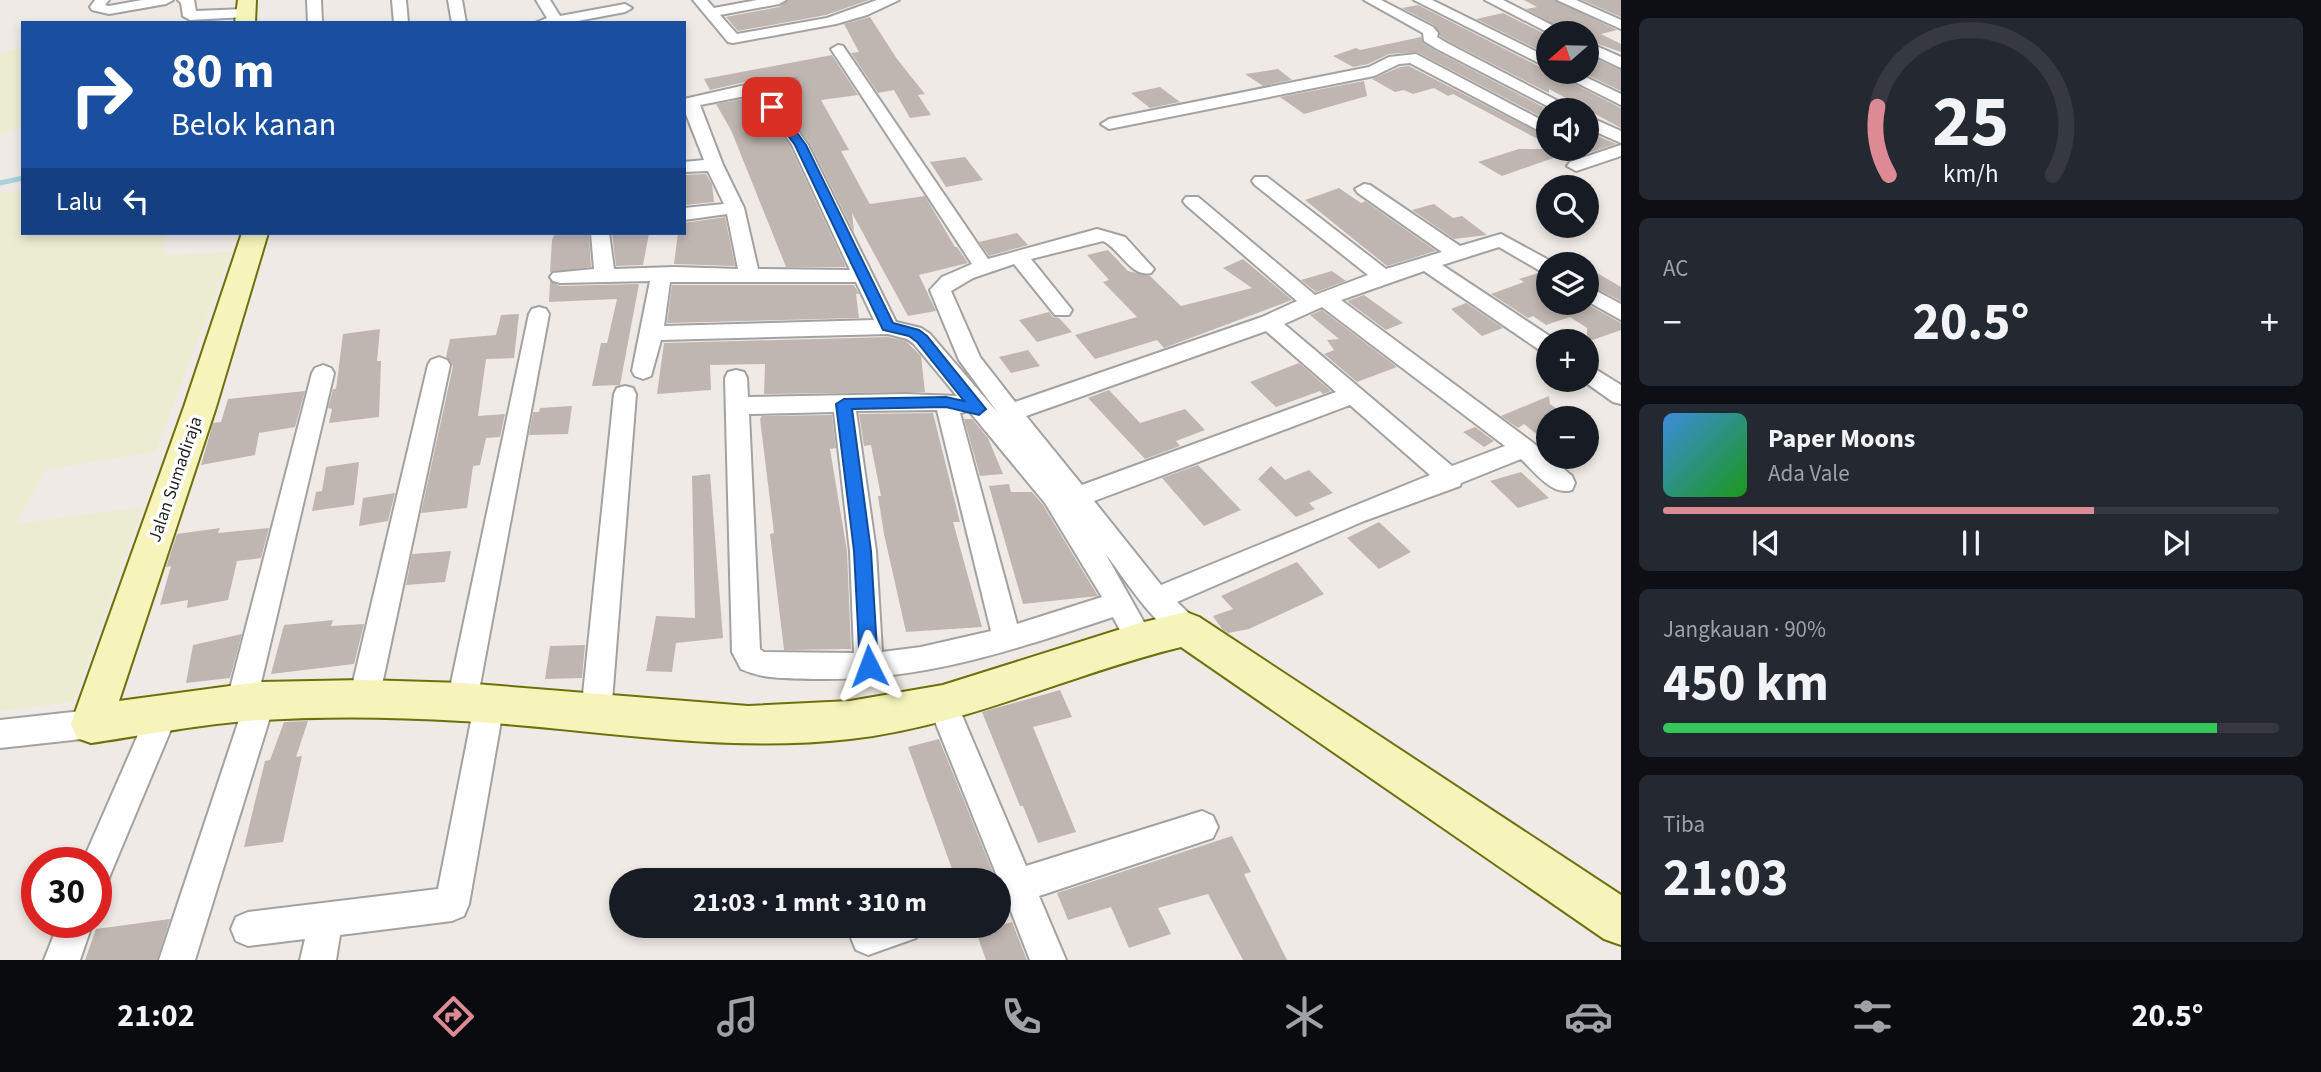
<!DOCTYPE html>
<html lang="id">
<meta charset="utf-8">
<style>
:root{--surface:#171b24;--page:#242831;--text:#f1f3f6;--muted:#9ea1a6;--line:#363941;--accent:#dc8a93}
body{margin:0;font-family:"Source Sans 3",sans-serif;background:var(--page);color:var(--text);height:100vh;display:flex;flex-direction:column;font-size:26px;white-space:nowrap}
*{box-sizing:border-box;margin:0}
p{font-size:23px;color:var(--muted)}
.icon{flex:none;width:38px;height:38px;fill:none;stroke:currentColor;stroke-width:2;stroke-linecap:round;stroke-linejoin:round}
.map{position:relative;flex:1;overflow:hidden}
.sheet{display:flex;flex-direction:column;gap:18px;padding:18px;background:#0d0f14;width:700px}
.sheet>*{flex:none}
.guide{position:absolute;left:21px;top:21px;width:665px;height:214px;border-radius:0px;box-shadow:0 4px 10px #0003;background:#1a4fa0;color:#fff;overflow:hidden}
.needle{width:46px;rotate:250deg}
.buttons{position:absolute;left:1536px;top:21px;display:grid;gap:14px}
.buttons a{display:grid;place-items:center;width:63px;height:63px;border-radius:50%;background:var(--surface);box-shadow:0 4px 10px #0003;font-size:35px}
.speed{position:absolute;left:21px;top:847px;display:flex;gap:14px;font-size:35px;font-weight:700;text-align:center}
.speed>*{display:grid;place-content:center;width:91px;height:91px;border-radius:50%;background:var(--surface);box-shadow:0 4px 10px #0003;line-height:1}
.speed .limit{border:10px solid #d22;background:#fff;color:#111}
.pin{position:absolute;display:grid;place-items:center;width:60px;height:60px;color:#fff;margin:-30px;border-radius:14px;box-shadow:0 4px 10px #0006}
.me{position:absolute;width:77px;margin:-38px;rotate:357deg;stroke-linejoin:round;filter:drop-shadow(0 0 5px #0008)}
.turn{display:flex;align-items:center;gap:24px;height:147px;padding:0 35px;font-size:32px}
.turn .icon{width:91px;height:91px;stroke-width:2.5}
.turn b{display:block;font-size:49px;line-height:60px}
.then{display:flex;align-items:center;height:66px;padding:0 35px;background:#0003;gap:14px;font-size:26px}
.big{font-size:52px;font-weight:700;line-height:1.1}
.sheet .widget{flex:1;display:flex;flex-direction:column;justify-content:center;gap:10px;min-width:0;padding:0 24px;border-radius:10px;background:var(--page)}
.sheet .dial{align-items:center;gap:0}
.dial svg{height:182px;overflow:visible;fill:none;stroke:var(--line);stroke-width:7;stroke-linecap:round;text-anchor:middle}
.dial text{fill:var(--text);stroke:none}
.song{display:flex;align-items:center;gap:21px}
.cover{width:84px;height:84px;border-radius:10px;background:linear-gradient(135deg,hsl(210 70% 55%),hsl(120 70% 35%))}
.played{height:7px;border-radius:4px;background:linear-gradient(90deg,var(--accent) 70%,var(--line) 70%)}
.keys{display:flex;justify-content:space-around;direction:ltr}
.heat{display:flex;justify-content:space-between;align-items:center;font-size:38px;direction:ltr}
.charge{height:10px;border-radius:5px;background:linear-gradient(90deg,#34c759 90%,var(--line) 0)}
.trip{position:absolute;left:609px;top:868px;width:402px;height:70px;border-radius:35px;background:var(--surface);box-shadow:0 4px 10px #0003;font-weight:700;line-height:70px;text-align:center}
.dock{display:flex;height:112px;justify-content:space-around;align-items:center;background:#090b0e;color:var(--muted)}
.dock .icon{width:49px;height:49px}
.dock .selected{color:var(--accent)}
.dock b{font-size:32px;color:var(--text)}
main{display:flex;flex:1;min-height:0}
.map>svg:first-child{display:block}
.farmland{fill:#ececd1}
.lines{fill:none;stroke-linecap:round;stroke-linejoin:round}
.stream{stroke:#a7d3da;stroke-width:5}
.building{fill:#bfb6b1}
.street-casing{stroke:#a2a2a2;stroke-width:4}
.secondary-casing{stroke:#6e700a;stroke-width:4}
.street{fill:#fff;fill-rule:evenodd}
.secondary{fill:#f6f4bb;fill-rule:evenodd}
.route{fill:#1a73e8;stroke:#114b97;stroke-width:2}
.labels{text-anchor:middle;stroke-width:7;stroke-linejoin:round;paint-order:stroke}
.street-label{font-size:18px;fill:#1e1e1e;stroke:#fff}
</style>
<main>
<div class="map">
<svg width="1621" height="960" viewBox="0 0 1621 960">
<rect width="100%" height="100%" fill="#efeae5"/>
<path class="farmland" d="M23 48V128L0 134V53Z
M23 189V233H165L164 255 231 252 155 452 46 469 15 524 142 507 74 701 0 711V194Z"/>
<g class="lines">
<path class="stream" d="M0 183 23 178"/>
</g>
<path class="building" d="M788 0H869L826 15 738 31 726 17 779 7Z
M1524 0H1555L1617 30 1601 34 1621 44V52L1587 40V33H1569L1526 9 1537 7Z
M1582 0H1621V17Z
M1418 5 1621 108V128L1549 89V93L1448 41 1440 36 1434 25 1402 8Z
M1503 13 1549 36V55L1476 19Z
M870 17 897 59 925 94 918 95 931 115 910 118 894 90 878 93 851 53 859 52 844 24Z
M1421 37 1423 43 1436 51 1549 110V121L1417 52 1389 54 1368 64 1353 67 1333 56 1356 48 1360 50Z
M832 55 858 95 821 100 849 150 841 151 868 201 870 204 925 196 955 247H957L968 263 919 275 936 311 908 316 852 213 854 232 810 144 774 93 797 88 800 83 798 78 758 79 710 90 704 79Z
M1587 55 1621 70V91L1581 72H1587Z
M1409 66 1549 138V145L1453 94 1448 96 1434 88 1413 94 1404 90 1395 92 1372 79 1400 67Z
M1278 69 1292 80 1263 86 1245 74Z
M1364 81 1367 96 1304 114 1280 97Z
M1160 87 1180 102 1150 108 1131 93Z
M755 97 790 146 846 267H786L731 130 716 104Z
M1591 133 1616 144 1573 158 1565 154 1502 176 1478 162 1519 149H1587V134Z
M965 157 983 180 946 187 930 162Z
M706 174 712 184 714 202 684 205V175Z
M1339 188 1361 203 1365 201 1436 251 1387 266 1305 200Z
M1434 204 1453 218 1462 216 1487 235 1454 239 1412 210Z
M725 217 735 266 674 264 678 233H684V223Z
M555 233H589L591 267 550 272 552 240Z
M612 233H649L643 265 616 266Z
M1017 233 1028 245 989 256 979 242Z
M1108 250 1128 271 1150 276 1181 306 1252 288 1223 268 1243 259 1292 300 1164 348 1157 340 1095 359 1075 335 1137 317 1103 282 1109 280 1087 255Z
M1587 267 1621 287V301L1587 284Z
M1332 271 1346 281 1316 292 1301 280Z
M1538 273 1549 276V303H1585L1621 323V330L1587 342V328L1570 317 1546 325 1533 316 1528 318 1491 294 1524 282 1519 279Z
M550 281 560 286 639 284 620 385 592 386 601 343H607L617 299 549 302Z
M672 285H854L859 294H856L859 318 667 323Z
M1364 295 1403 323 1386 330 1347 301Z
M1466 303 1503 328 1482 336 1451 309Z
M1322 310 1397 367 1357 382 1324 354 1334 350 1327 340 1339 339 1310 315Z
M1049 312 1053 317 1059 318 1072 332 1037 342 1019 320Z
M519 314 514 358 486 359 478 416 505 414 500 437 486 438 480 465 473 466 467 508 421 513 453 366 446 357 450 339 496 335 501 315Z
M380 329 377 361H381L379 417 329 423 332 409 328 408 333 389H336L343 334Z
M888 337 906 341 921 356 925 392 764 394 765 364 710 365 711 390 657 394 664 343Z
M1028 350 1040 366 1011 373 999 357Z
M1299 363 1331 391 1323 394 1320 391 1276 407 1250 382Z
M1109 390 1140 423 1185 409 1205 430 1176 441 1180 446 1145 459 1088 398Z
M305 391 295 427 259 433 255 455 201 465 213 423 221 422 228 399Z
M1549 396 1550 404 1569 418H1549V444L1524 424 1518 428 1501 416Z
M572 406 568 434 529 435 533 412H539L540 408Z
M933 413 960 522H953L982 627 906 632 884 534 878 496H881L871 445 864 446 859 414Z
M832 415 836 448 830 449 847 551 851 649 784 650 770 534 774 533 760 419 762 416Z
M964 419H972L988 438 1003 474 980 476Z
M1475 427 1494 441 1484 447 1463 432Z
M359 462 354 505 312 511 316 492 322 491 326 467Z
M1198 465 1241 510 1204 526 1162 478Z
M1271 466 1285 480 1309 470 1333 493 1309 503 1315 509 1296 517 1258 479Z
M1521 472 1549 498 1518 508 1490 481Z
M710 474 723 638 676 643 672 672 646 671 656 616 695 618 692 476Z
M1009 484 1011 492H1032L1043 505 1098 596 1023 604 989 486Z
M395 493 388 521 359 526 363 498Z
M1379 522 1411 552 1379 569 1347 538Z
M220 528 218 533 269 528 261 558 237 561 228 600 187 608 188 600 160 605 171 566 166 567 177 534Z
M451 551 445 582 406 585 412 554Z
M1297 562 1324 594 1249 629 1228 633 1222 629 1213 616 1233 609 1221 596Z
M333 620 331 626 364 624 354 664 271 674 284 625Z
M242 634 230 678 186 683 193 645Z
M585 645 582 678 545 679 550 646Z
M1060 690 1072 717 1033 727 1076 832 1038 843 1023 806H1020L982 712Z
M308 721 296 757 302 756 283 842 244 847 265 761 270 760 284 722Z
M939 739 994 875 984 880H956L908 747Z
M1232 836 1251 872 1244 874 1287 960H1243L1208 894 1158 908 1171 934 1129 948 1111 907 1068 920 1057 893Z
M170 919 157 960H85L96 929Z
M1012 922 1027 960H986L976 932Z"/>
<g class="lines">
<g class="street-casing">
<path id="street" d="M95 0H109L105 5 109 6 142 0H173L166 4 109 14 92 10 90 7Z
M178 0H194L196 11 245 9 252 13 245 17 190 20 183 16 181 3Z
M307 0H321L322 23H308Z
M392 0H406L408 23H394Z
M448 0H462L466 23H452Z
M536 0H550L560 16 625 4 632 8 625 12 567 23H535L547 18Z
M693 0H707L714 8 757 0H786L779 4 720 15 737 34 827 18 877 0H899L867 15 836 24 733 43 728 42Z
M1364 0H1381L1433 27 1438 33 1437 37 1447 43 1575 110H1555L1437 49 1424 41 1423 33Z
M1414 0H1432L1549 58V68Z
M1485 0H1503L1567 33H1549Z
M1557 0H1576L1621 20V29Z
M1587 42 1621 57V68L1587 52Z
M838 45 843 46 988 259 1097 229 1125 237 1154 269 1151 273C1131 278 1120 249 1103 241L1031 259 1072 310 1069 315H1055L1014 264 973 278 951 291 980 357 1015 402 1262 317 1297 301 1186 205 1183 201 1186 197H1198L1315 295 1368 275 1255 185 1252 181 1255 177H1267L1386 269 1442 252 1358 193 1355 189 1364 184 1370 185 1460 246 1501 234 1556 264H1549V274L1542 272 1499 247 1442 265 1557 341H1549V353L1541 351 1424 271 1341 300 1532 442 1572 476 1575 483 1572 490C1552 496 1535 472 1521 459L1461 483 1460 486 1364 521 1177 602 1196 620 1200 629 1196 638 1186 641C1156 630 1125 579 1105 553L1154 640 1150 649 1140 653 1130 649 1113 617C1010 651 924 681 815 679 788 678 765 680 741 669L732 652 725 378 728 372 736 370 744 372 747 378 748 397 906 394 957 396 914 344 907 339 888 334 661 340 651 376 643 379 635 376 632 371 650 281 560 283 553 281 550 277 553 273 594 269 591 233H609L614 269 675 267 738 269 727 214 684 220V208L724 204 708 171 684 172V162L704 160 684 109V99L759 82 796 79 798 82 796 85 770 91 808 145 896 322 921 328 930 334 998 413 959 360 930 290 942 277 972 264 831 49ZM756 94 792 145 850 270 758 269 744 208 723 165 700 105ZM670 282H856L874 320 664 326ZM1322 307 1505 446 1452 466 1284 324ZM1266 331 1336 392 1082 485 1026 416ZM1350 405 1430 475 1161 585 1094 501ZM937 410 991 631 921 647 882 652 876 551 856 411ZM969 411 1045 503 1102 597 1017 624 960 413ZM834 412 850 551 854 653 764 652 760 649 749 414Z
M1416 54 1549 124V136L1410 63 1399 64 1374 76 1109 129 1101 124 1109 119 1369 67 1389 57Z
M1555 72H1575L1621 94V105Z
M1587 116 1621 131V143L1587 128Z
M1621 145V156L1576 171 1567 166 1570 162Z
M1587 286 1621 304V320L1587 301Z
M539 307 546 309 549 314 478 696 489 690 499 694 504 704 469 904 464 916 452 921 340 935 336 960H300L305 939 248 946 236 941 231 929 236 917 248 912 438 889 473 711 462 716 452 712 447 702 529 314 532 309Z
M439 357 447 360 450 365 379 699 374 709 364 713 354 709 349 699 428 365 431 360Z
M1587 364 1621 385V404L1613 402 1582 380H1587Z
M323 365 331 368 334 373 260 687 270 691 275 701 195 960H159L240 717 231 714 226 704 312 373 315 368Z
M625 386 633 388 636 394 611 714 607 724 596 728 585 724 581 714 614 394 617 388Z
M943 690 953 694 1026 866 1202 811 1213 816 1218 827 1213 838 1039 896 1066 960H1030L1009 906 999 909V880H987L997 876 928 704 933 694Z
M162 701 173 705 177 715 108 880 96 885V863H82L151 705Z
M91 710 102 714 106 724 102 734 91 738 0 748V720Z
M59 922H93L80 960H44Z
M856 926H921L916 938 868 955 856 950 851 938Z"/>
</g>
<g class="secondary-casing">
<path id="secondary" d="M238 0H256L255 23H235Z
M242 233H268L216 407 119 701 260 682 364 680 462 683 748 706 850 701 943 685 1140 623 1186 612 1199 617 1621 895V945L1604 939 1181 647C1070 674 965 726 850 739 721 754 591 728 462 721 396 717 328 716 262 720 205 723 147 735 91 743L77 738 71 724 184 407Z"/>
</g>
<use href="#street" class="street"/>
<use href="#secondary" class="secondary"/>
</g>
<path class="route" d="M769 104H776L806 145 893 323 919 330 927 336 986 409 979 415 946 407 852 409 871 551 878 666 875 672 869 674 862 672 860 666 854 551 836 404 844 399 946 397 964 401 917 342 909 336 883 330 795 145 767 107Z"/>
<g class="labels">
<g class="street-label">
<text transform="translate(175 479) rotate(-71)" y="6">Jalan Sumadiraja</text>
</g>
</g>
</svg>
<div class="buttons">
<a><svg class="needle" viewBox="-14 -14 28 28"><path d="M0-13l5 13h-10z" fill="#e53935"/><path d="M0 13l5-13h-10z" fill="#9ea1a6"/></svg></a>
<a><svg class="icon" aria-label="sound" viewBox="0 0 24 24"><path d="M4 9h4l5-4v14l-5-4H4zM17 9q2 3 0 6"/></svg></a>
<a><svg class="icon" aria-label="search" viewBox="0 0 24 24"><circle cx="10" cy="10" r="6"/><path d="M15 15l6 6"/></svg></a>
<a><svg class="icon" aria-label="layers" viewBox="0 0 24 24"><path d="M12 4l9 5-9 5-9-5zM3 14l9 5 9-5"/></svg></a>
<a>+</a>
<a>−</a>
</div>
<div class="speed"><div class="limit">30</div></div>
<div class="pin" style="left:772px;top:107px;background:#d93025"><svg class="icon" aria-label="arrive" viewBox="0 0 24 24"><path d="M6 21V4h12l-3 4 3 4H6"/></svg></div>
<svg class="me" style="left:869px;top:666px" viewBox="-20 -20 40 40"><path d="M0-17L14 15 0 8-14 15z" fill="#1a73e8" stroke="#fff" stroke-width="4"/></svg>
<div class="trip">21:03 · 1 mnt · 310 m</div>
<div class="guide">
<div class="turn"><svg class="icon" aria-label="right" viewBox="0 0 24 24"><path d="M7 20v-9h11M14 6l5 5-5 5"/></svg><div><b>80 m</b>Belok kanan</div></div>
<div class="then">Lalu<svg class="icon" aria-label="left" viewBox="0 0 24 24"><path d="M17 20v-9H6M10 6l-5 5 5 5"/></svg></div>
</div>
</div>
<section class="sheet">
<div class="widget dial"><svg viewBox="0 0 100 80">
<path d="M14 69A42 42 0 1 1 86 69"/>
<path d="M14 69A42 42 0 0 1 9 39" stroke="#dc8a93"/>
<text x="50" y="56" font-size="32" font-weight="700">25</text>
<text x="50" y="72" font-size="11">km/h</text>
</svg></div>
<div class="widget"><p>AC</p>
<div class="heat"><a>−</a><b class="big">20.5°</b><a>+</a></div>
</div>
<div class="widget">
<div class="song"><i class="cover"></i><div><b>Paper Moons</b><p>Ada Vale</p></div></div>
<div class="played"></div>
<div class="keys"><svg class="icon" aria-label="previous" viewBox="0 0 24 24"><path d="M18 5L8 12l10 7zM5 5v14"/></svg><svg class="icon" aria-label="pause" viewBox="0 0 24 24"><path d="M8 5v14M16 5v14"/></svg><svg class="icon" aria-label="next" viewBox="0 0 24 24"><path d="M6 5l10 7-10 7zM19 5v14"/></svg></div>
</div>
<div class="widget"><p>Jangkauan · 90%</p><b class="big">450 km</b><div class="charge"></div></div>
<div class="widget"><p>Tiba</p><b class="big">21:03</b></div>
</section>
</main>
<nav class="dock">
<b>21:02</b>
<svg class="icon selected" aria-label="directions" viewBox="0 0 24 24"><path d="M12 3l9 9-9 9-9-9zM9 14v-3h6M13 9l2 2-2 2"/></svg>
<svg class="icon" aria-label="music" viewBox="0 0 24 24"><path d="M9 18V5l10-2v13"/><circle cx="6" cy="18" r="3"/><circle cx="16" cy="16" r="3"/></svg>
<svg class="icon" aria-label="phone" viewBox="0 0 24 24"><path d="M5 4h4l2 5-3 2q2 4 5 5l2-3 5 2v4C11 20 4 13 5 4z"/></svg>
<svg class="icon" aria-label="climate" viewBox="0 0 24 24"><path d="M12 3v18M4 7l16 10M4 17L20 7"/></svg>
<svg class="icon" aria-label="car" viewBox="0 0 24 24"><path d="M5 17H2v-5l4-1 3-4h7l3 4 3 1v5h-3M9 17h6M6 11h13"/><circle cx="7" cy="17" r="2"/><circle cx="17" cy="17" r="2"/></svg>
<svg class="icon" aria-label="filters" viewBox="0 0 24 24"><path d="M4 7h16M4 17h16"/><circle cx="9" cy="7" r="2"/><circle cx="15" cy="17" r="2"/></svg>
<b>20.5°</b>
</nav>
